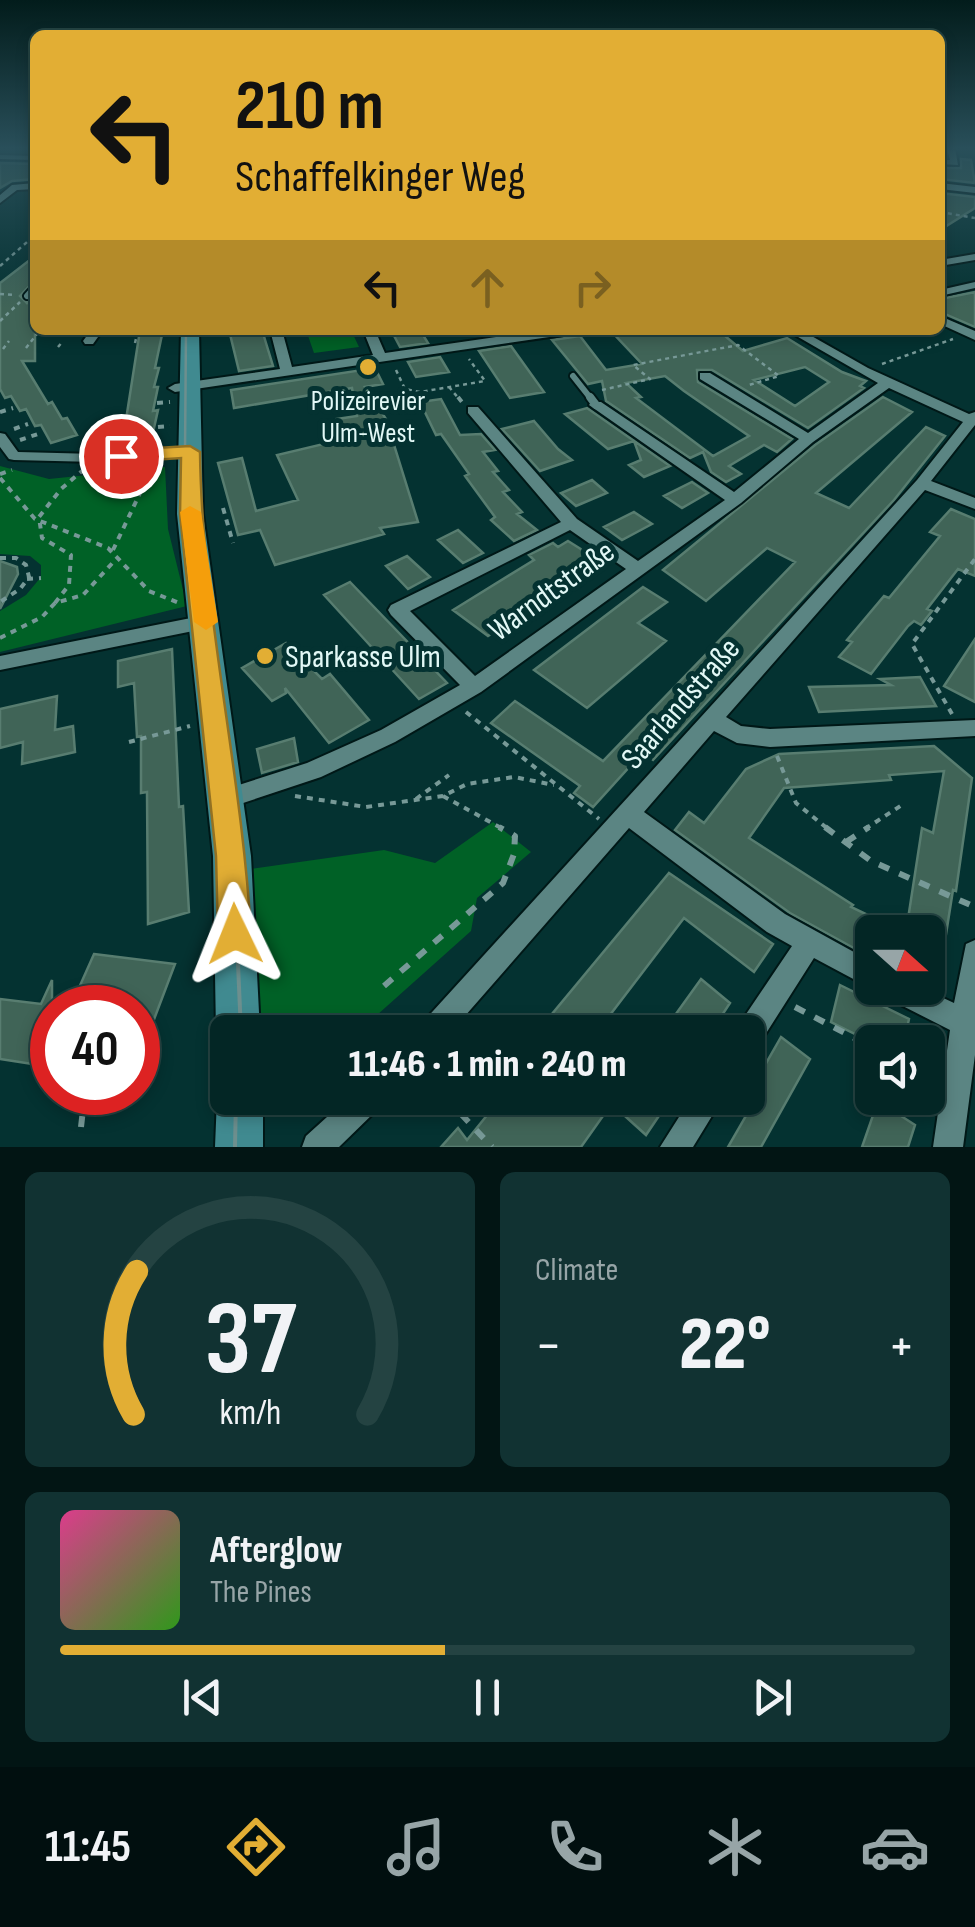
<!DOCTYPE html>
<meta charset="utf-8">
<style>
:root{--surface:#032625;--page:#113232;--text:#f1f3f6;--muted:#97a5a7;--line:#244342;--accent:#e2ae34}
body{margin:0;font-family:"Sofia Sans Condensed",sans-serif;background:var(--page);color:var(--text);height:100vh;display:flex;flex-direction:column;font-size:38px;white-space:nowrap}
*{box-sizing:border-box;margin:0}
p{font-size:32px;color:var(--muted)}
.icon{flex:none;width:55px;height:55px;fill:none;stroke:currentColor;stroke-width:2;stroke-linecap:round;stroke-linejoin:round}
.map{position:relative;height:1147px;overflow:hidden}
.details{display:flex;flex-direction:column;gap:25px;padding:25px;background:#021514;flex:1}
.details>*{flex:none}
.guide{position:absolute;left:30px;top:30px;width:915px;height:305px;border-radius:15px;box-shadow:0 5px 15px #0003,0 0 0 2px var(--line);background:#e2ae34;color:#111;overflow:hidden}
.needle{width:65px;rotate:111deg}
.controls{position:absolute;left:855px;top:915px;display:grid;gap:20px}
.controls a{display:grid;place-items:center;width:90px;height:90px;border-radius:15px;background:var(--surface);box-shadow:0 5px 15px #0003,0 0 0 2px var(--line);font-size:50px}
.speed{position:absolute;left:30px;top:985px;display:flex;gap:20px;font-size:50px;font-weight:700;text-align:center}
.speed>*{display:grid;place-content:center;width:130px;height:130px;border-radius:50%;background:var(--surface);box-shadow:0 5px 15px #0003,0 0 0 2px var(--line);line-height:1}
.speed .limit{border:15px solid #d22;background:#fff;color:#111}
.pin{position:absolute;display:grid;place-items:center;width:85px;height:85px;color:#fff;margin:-42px;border:5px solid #fff;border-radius:50%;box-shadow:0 2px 10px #0007}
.me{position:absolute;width:110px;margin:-55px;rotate:358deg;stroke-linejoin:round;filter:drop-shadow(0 0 8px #0008)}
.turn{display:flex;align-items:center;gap:35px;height:210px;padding:0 40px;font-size:45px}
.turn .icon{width:130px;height:130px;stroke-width:2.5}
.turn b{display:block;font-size:70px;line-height:85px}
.lanes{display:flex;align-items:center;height:95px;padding:0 40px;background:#0003;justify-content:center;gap:50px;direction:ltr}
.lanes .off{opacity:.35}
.big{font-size:75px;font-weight:800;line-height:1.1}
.details .card{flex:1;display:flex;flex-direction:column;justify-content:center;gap:15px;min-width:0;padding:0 35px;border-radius:15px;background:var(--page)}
.details .dial{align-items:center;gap:0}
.dial svg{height:260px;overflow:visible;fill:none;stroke:var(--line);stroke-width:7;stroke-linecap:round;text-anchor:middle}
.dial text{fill:var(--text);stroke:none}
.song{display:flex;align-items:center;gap:30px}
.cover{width:120px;height:120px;border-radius:15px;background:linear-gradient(135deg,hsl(330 70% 55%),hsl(110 70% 35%))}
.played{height:10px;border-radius:5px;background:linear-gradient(90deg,var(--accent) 45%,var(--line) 45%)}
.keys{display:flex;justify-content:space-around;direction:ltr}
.heat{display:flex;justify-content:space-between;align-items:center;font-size:55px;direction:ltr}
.details .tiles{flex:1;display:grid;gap:25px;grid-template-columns:1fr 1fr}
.card:last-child{grid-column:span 2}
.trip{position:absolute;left:210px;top:1015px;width:555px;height:100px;border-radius:15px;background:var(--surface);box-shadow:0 5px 15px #0003,0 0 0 2px var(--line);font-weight:800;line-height:100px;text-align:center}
.dock{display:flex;height:160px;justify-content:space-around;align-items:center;background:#010f0f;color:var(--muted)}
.dock .icon{width:70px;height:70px}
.dock .current{color:var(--accent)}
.dock b{font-size:45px;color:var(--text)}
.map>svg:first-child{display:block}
.green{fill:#006126}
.building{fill:#406457;stroke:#587d70;stroke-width:2.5;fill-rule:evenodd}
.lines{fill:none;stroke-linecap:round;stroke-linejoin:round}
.lane-far1-casing{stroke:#001817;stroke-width:10}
.lane-casing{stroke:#001817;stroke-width:12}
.street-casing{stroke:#001817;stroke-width:4}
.secondary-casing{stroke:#001817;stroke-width:4}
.path-far2{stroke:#779997;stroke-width:2.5;stroke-dasharray:4 4;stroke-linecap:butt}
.path-far1{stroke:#779997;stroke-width:4;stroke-dasharray:6 6;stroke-linecap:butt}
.path{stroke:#779997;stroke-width:6;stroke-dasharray:11 11;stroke-linecap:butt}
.lane-far1{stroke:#5b8583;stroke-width:6}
.lane{stroke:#5b8583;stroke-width:8}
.street{fill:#5b8583;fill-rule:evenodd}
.secondary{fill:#408a90;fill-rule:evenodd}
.tram-far1{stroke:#6d8f8e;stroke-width:2.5}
.tram{stroke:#6d8f8e;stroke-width:4}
.route{fill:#e2ae34;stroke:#937122;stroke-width:2.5}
.slow{fill:#f59e0b}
.poi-dot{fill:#e2ae34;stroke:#043231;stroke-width:4}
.labels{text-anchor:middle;stroke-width:10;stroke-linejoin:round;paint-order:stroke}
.far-poi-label{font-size:28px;fill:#e2f8f6;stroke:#043231}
.street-label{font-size:32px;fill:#e2f8f6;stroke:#043231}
.poi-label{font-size:32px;fill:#e2f8f6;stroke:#043231;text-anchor:start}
</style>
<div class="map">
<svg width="975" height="1147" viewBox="0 0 975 1147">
<rect width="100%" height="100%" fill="#043231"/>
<path class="green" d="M306 330H351L359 347 314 353Z
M0 466 49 479 165 467 168 529 187 606 0 652V611L26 595 41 577V565L30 556 0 554Z
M493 822 531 852 477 898 471 931 358 1032H250L243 870 384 850 435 863Z"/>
<path class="building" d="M961 159 971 160 975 183 940 179V168H961Z
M0 163 35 164V179L12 181 0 188Z
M940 193 975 197V208L940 230Z
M35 256V280L20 296 27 303 35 297V361H22L48 404 52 402 62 419 67 418 77 435 51 443 41 425 35 426 26 409 20 411 11 396 5 398 0 389V283Z
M975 292V327L940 312V299Z
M140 330H163L155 368H159L154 387H158L153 411 158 410 152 437 123 439Z
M229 330H262L273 366 239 371Z
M391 330H420L428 343 400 347Z
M610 330H718L743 351 787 338 842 372 866 381 860 386 864 388 808 428 712 370H697L698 382 792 439 777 452 764 445 729 466 741 474 726 482 711 472 703 452 690 458 606 401 602 381 588 384 552 340 580 336 606 370 642 364ZM805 367 829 382 795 406 754 380ZM665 376 684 391 749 436 713 456 636 398 641 397 626 383Z
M511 346 544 392 510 398 479 351Z
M440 357 449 372 416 377 408 362Z
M375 368 383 384 365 387 386 419 418 522 380 528 384 534 275 565 260 530 238 535 218 463 242 458 256 511 298 500 277 455 328 443 324 435 344 430 337 419 357 416 352 388 234 408 231 390Z
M883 397 912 412 816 493 849 508 926 427 945 436 894 500 653 760 642 753 593 807 574 793 580 786 491 723 515 701 603 761 795 562 767 548 706 601 663 570 815 445Z
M441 399 460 435 481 434 495 450 483 452 498 471 493 472 509 490 503 492 522 512 517 514 537 530 514 541 491 520 495 517 465 476 469 474 441 434 436 435 420 402Z
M587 408 670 466 644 477 629 465 641 460 634 441 608 449 565 414Z
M534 421 558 449 572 460 540 471 502 429Z
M592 480 607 493 576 506 561 493Z
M692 482 708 493 682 508 664 496Z
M951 509 975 519V576L958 569 927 609 932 611 921 625 914 621 908 626 871 674 839 657 852 642 847 640 884 596 889 598 940 536 930 532Z
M634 512 652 524 622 540 604 527Z
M458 530 483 553 463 563 438 540Z
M568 541 603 563 488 636 453 610 534 560 529 555 553 543 558 547Z
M407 556 430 577 408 589 386 566Z
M0 561 17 567 18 574 0 609Z
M350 582 447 683 419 699 324 595Z
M643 587 667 602 638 623 666 641 587 708 534 670Z
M975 639V702L944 686Z
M286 643 322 679 330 674 369 720 329 743 285 688 286 693 272 701 242 668Z
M172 649 179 807 183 806 189 912 148 924 147 792 141 793V736L137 737 134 683 118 687V661Z
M920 677 936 706 819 712 809 687 891 685 880 679Z
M57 696 55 730 73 726 75 752 22 764 23 742 0 748V709Z
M294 738 298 762 262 773 257 749Z
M934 746 972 778 956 891 953 890 937 991 928 986V932H906L922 828 933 833 944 771 889 775 891 780 784 788 749 838 853 905 851 907 903 932H872V958L790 913 675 830 689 812 704 823 746 769 779 754Z
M669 873 773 944 754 972 684 918 597 1032H537Z
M94 954 175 964 139 1059 138 1008H70Z
M701 979 730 1003 711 1032H663Z
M52 980V1067L0 1059V999L41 1004Z
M840 985 909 1019 904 1042H871L831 1022Z
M781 1037 810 1059 761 1147H728L754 1102 748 1095Z
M501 1098H583L603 1116 581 1147H441L458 1128 467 1140Z
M605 1098H671L646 1135Z
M878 1101 915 1125 908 1147H862Z"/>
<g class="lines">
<g class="lane-far1-casing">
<path id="lane-far1" d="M27 296 35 287
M573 376 592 400"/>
</g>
<g class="lane-casing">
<path id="lane" d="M590 397 596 405"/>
</g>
<g class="street-casing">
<path id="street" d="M947 148H955L958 165 940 164V160H950Z
M0 155 35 156V160L0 159Z
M35 183V189L17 190 0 203V195L12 185Z
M940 183 975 187V193L940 189Z
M975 254V260L940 266V260Z
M975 282V288L940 296V290Z
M940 316 975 331V340L940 324Z
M91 330H103L93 344H85L83 341Z
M270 330H282L292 367 373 355 363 330H375L385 353 545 330H576L570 334 175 392 168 388 175 384 280 369Z
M786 330H801L868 368 969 414 975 412V425L931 481 975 498V509L925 490 726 717 741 726 770 729 975 720V736L770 747 737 743 714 731 644 812 785 914 872 962V988H876L872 989 814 958 758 1046 748 1050V1032H735L738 1026 792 946 767 932 629 828 451 1032H419L423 1022 917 480 963 422 889 388 813 442 741 503 481 692 395 742 321 777 225 809 217 806 214 799 217 792 307 763 381 730 460 685 391 615 388 610 391 605 561 522 468 413V407H478L577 519 638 561 725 500 589 405 591 402H601L734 492 799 439 700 379V373H710L808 433 878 383ZM570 530 626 569 475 676 410 611Z
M0 433 5 434 18 452 96 454 191 448 198 452 191 456 96 462 14 460 9 459 0 447Z
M206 615 213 617 215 622 213 627 0 670V656Z
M975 940V1055L963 1147H933L950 1030 885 997 881 988H922L954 1003 966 944Z
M348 1098H384L379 1108 339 1147H302L306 1136Z
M691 1098H723L693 1147H660Z"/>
</g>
<g class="secondary-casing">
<path id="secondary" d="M181 330H199L203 514 251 856 260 1032H228V1050L223 1047 216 1032 213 856 177 514Z
M228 1080V1098H263V1147H215L217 1098Z"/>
</g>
<path class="path-far2" d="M940 212 975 218
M0 266 35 235
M0 294 15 295
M0 321 20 302
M135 343 138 330
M58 347 63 341
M26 348 40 330
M3 349 9 341
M882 364 953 339
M396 370 405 389 420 392 485 381 469 359
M449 387 460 400
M602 390 650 379 633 365 738 345 779 376 749 385"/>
<path class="path-far1" d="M458 397 462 402
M157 403 170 402
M0 412 13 408
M158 427 170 426
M14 429 28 424
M20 440 38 434
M0 474 12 470
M0 478 35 519 108 548 149 591 179 603
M223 508 233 543
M113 550 141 491 144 466
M0 558H16L26 565 29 577 20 589 0 602
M27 579 41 578
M55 603 69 585 71 555 42 538 39 517 61 489 82 471
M0 638 42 617 55 603 83 595 118 557
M466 712 599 819
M952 714 912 644 975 559
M129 742 190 726
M777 756 796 803 828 829
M295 796 366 807 443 796 467 784 514 777 554 785
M443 796 503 829
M416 799 449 775
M865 829 905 803"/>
<path class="path" d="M825 827 871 861 975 907
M846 842 869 827
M384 986 503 883 514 854 515 836 499 827
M795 1007 866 1044
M446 1098 492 1147
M81 1127 85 1092"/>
<use href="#lane-far1" class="lane-far1"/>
<use href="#lane" class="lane"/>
<use href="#street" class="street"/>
<use href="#secondary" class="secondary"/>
<path class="tram-far1" d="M186 330 185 452 232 829"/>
<path class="tram" d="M232 827 241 1032
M235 1147 236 1098"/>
</g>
<linearGradient id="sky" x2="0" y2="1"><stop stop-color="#021c1b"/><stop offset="0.48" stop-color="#294f5a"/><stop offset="1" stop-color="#294f5a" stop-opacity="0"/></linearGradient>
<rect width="975" height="309" fill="url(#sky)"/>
<path class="route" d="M190 446 200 452C202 613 242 772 251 934L247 945 235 950 223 945 218 934 216 856 180 514 181 458 121 462 112 456 121 450Z"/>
<path class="slow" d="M190 506 201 512 218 622 206 630 194 622 180 512Z"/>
<g class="poi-dot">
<circle cx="368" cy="367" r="10"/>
<circle cx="265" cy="656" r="10"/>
</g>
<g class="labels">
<g class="far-poi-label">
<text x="368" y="410">Polizeirevier<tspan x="368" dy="32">Ulm-West</tspan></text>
</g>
<g class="street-label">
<text transform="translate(551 590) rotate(-36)" y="11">Warndtstraße</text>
<text transform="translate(680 703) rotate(-49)" y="11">Saarlandstraße</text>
</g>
<g class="poi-label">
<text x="285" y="667">Sparkasse Ulm</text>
</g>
</g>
</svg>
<div class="controls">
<a><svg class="needle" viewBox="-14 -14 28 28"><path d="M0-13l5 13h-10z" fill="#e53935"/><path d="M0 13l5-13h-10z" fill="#97a5a7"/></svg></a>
<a><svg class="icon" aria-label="sound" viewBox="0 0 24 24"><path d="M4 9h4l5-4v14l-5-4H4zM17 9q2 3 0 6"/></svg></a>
</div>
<div class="speed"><div class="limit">40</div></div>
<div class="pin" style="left:121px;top:456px;background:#d93025"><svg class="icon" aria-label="arrive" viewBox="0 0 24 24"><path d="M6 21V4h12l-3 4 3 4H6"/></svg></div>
<svg class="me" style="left:235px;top:934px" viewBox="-20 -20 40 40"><path d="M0-17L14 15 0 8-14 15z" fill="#e2ae34" stroke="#fff" stroke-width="4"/></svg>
<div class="trip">11:46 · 1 min · 240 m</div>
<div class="guide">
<div class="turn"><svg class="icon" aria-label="left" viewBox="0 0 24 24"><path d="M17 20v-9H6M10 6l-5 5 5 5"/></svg><div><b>210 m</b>Schaffelkinger Weg</div></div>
<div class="lanes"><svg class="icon" aria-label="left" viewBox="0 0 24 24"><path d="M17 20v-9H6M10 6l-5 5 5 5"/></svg><svg class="icon off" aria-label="ahead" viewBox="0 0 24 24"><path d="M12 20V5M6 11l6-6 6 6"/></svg><svg class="icon off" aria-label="right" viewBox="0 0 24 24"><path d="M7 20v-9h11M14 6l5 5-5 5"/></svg></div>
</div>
</div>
<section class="details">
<div class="tiles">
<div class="card dial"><svg viewBox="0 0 100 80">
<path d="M14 69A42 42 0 1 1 86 69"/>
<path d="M14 69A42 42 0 0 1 15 25" stroke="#e2ae34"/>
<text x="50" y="56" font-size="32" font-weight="700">37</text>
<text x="50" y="72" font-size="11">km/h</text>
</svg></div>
<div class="card"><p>Climate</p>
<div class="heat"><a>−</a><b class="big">22°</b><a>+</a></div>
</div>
<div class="card">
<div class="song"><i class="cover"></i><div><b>Afterglow</b><p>The Pines</p></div></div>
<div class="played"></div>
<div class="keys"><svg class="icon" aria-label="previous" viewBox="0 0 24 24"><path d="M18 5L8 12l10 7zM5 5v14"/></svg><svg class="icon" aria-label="pause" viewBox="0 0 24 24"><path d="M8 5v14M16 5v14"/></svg><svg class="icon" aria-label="next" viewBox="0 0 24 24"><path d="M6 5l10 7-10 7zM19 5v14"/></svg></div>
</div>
</div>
</section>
<nav class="dock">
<b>11:45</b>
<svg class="icon current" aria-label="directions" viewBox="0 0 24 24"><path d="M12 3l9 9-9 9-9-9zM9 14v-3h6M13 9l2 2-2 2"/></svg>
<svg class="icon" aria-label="music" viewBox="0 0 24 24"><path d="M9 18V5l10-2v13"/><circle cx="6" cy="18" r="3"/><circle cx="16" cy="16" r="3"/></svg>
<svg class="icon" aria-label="phone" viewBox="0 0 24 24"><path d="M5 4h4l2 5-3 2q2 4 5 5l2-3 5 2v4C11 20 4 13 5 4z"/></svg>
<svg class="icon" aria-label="climate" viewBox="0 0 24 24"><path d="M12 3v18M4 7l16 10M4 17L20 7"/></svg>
<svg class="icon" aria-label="car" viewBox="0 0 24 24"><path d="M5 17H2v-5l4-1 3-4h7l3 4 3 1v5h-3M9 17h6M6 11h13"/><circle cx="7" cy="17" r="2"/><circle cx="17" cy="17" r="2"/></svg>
</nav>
